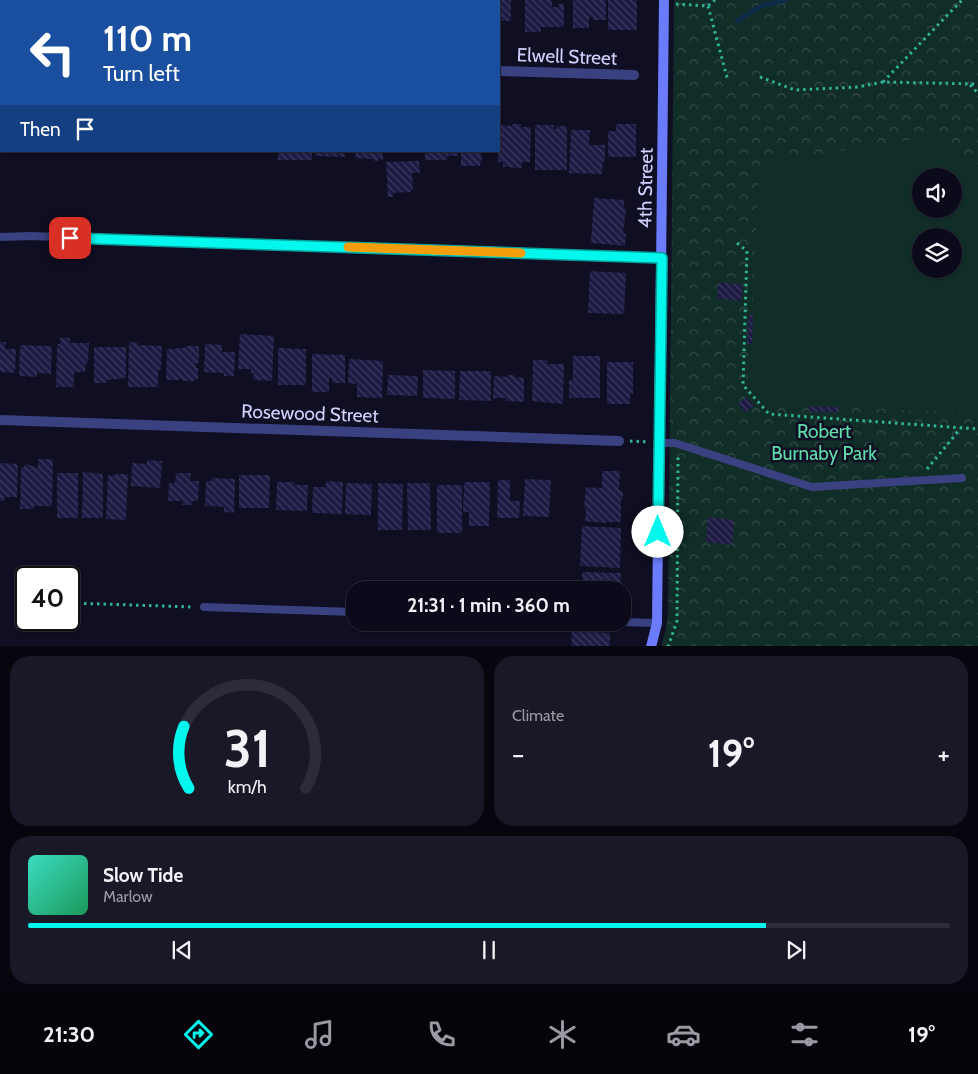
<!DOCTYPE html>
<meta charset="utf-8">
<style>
:root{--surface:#0b0a1a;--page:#191827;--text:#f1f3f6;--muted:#9a9aa2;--line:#2b2b39;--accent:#04f7ed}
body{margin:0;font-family:Cabin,sans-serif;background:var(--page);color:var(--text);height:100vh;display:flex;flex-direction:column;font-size:19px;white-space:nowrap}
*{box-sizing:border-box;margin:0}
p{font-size:16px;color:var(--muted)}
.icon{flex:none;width:28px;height:28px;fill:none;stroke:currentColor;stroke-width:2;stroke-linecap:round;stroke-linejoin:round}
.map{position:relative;height:646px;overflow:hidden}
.drawer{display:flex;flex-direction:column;gap:10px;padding:10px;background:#06060e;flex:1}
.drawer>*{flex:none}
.top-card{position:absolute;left:0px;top:0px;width:500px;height:152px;box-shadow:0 1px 4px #0004,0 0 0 1px var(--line);background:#1a4fa0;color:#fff;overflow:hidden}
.buttons{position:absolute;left:912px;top:168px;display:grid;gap:10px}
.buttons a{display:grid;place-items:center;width:50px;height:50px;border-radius:50%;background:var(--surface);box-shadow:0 1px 4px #0004,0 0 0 1px var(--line);font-size:25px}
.speed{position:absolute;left:15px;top:566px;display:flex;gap:10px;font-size:25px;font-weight:700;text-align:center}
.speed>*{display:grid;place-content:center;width:65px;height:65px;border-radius:50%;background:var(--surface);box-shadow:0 1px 4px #0004,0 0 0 1px var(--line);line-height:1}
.speed .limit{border:2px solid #111;border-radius:8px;background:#fff;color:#111}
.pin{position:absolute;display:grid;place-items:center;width:42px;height:42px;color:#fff;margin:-21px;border-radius:10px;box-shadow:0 2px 8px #0006}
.me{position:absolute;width:55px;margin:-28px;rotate:0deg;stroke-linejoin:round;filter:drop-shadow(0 0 4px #0008)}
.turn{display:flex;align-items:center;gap:18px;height:105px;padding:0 20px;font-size:22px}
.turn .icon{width:65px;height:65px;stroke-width:2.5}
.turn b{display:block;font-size:35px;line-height:42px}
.then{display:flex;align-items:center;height:48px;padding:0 20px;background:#0003;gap:10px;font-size:19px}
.big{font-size:38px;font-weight:700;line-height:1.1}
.drawer .card{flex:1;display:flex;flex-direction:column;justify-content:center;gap:8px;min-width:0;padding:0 18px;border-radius:20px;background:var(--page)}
.drawer .dial{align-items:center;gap:0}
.dial svg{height:130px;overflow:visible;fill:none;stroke:var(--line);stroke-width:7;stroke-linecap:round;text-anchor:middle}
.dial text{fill:var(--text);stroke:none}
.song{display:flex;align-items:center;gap:15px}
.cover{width:60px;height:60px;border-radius:8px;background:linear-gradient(135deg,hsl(170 70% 55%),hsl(150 70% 35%))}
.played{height:5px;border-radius:2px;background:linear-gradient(90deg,var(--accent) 80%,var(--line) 80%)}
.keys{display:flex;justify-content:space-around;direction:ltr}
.heat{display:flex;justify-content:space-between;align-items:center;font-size:28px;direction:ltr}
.drawer .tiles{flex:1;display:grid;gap:10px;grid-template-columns:1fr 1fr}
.card:last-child{grid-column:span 2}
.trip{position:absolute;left:346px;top:581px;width:285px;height:50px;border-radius:20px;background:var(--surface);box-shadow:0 1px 4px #0004,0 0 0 1px var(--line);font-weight:700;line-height:50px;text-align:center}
.tab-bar{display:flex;height:80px;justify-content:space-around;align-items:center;background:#04040a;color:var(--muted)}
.tab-bar .icon{width:35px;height:35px}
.tab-bar .selected{color:var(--accent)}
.tab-bar b{font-size:22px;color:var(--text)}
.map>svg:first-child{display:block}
.park{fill:url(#park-crowns);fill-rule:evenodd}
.pitch{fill:#112d28;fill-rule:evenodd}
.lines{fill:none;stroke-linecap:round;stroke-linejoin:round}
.stream{stroke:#0d2c48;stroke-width:5}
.building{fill:url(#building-back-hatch)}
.path{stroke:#31b398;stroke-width:3;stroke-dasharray:2.5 4;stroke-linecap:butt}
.lane{stroke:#3a4181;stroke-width:8}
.street{stroke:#3a4181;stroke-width:10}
.secondary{stroke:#6a7bfc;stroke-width:10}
.route-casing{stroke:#03a19a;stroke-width:12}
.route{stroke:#04f7ed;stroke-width:9}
.slow{stroke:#f59e0b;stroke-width:9}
.labels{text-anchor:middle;stroke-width:5;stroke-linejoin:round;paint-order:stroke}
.street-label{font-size:19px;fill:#d1d2fe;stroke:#0f0e23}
.park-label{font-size:19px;fill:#5eddab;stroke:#0f0e23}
</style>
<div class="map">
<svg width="978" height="647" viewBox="0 0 978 647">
<defs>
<pattern id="park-crowns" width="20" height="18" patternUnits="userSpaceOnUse" patternTransform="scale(1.25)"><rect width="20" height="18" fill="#112d28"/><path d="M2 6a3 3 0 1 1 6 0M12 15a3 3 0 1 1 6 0" fill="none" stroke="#334b48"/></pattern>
<pattern id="building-back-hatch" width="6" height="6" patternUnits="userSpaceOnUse" patternTransform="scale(1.25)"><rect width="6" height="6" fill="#1d1b43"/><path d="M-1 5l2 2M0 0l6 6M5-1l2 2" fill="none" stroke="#3d3b5f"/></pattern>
</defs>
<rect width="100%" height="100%" fill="#0f0e23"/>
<path class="park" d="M674 0H978V646L661 647 666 629 668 615ZM921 176H954V209H921ZM921 236H954V269H921Z"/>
<path class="pitch" d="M931 137 978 165V413L765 404 749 387 759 169 762 163ZM921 176H954V209H921ZM921 236H954V269H921Z"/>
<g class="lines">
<path class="stream" d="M737 21 761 6 786 0"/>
</g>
<path class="building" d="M499 0H511V21H499Z
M525 0H552V7H559V4H564V27H541V32H525Z
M573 0H606V20H593V17H589V28H573Z
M608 0H637V30H608Z
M512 124H521V127H531L530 162H522V168L503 167V162H498L499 125 512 126Z
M616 124H636V157H608V131H616Z
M535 125H554V129H557L556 126H567V170H535Z
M571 130H590L589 145H605V161H603L602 174 569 173Z
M278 151H312V160H278Z
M315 151H345V157L315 156Z
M355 151H383V160L378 159V161H373V159L355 158Z
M425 151H458V156H447V160H425Z
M461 151H481L482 164 480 163V166H461Z
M419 161 420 173H412L413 190H411V192L393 193V197H388L386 162Z
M594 198 624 200V208H626L623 233 626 234 625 246 591 243Z
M590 271 626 273 624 314 588 313Z
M719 282 743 285 741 301 717 298Z
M749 315H753L752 344H747Z
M240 334 274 336 272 381 253 380 254 373H251V369H238Z
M60 338H70V343H89L88 363H86L85 372H74V387H56L57 344H60Z
M0 342H6L5 349H16L15 373 0 372Z
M129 342 139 343 138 345 162 346 161 370H158V387H128Z
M205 344 222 345V352H235L234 376H224V373L204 372Z
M20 345 52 346 51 374 37 373V377L19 376Z
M185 346H199V363H196V368H198V380L194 379V381H182V379H179V380H166L167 349H176V348H185Z
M94 347H126V378L107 380 106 383H94Z
M278 348 306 349V385H278Z
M312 354 345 355V383H332V378H329V392H312Z
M573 356H600V398H569V380H573Z
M349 359 383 361 382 398 357 397V384L348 383Z
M533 360H547V364H564L563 404 532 401Z
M607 362H633V394H630V404H607Z
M423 370 455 371V399L423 398Z
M460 371H491V401L459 400Z
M388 375 418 376 417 396 387 395Z
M508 375H515V377L524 378V402L506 401V398H493L494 376 508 377Z
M746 397 754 405 746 413 738 404Z
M809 406 838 407 839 412H809Z
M38 459H53L52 506H34V509H20L21 467H24L26 464 38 468Z
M147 460 162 461 160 488 131 486 132 463 147 464Z
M0 463 18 464 17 497H4V501H0Z
M602 471H620L619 490H621L623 494V499H621V522H607L605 523 585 521 586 510 584 507 586 487 602 488Z
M83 472 103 474V518H82Z
M57 473H78V518H57Z
M176 473H191L190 481H199L198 501H192V505H182L183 501H168L169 483H175Z
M115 474H128L126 520 106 519 108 475 115 476Z
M239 475H270L269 508H239Z
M212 478 235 479 234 513 224 512V507L205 506 206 481H212Z
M525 479 551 480 549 517 523 516Z
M498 480H510V501H520L519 518H497Z
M326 481 343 482 342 514 312 513 313 487H326Z
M277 482H294V485H308L307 511 276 510Z
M464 482H490L489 526H469V512H463Z
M346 483 372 484 371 515 345 514Z
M378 483 403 484 402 530H378Z
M407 483H430L431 530H408Z
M437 485H462V533H437Z
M708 517 734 520 732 545 706 542Z
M582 526 621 528 620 568 580 566Z
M582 572 621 573 620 590H582Z
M572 631 610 633V647H571Z"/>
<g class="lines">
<path class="path" d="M676 4 708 6 715 0
M708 6 728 81
M760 77 795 90 858 87 883 82 978 84
M883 82 962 0
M970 85 978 93
M737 243 747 251 743 385 769 414 978 429
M630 441 648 442
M927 469 961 428
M71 603 193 607
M668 647 677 621 678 455"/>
<path class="lane" d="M0 237 30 236 662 258
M658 443H675L812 487 962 478
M204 607 355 612
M622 622 657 623"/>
<path class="street" d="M0 56H1
M499 71 634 75
M0 420 619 441"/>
<path class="secondary" d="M651 647 657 623 664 0"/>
</g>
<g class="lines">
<g class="route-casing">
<path id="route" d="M70 238 662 258 658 532"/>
</g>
<use href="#route" class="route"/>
<path class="slow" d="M348 247 521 253"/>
</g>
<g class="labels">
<g class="street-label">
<text transform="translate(567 56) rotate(2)" y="7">Elwell Street</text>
<text transform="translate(645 188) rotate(-89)" y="7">4th Street</text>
<text transform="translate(310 413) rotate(2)" y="7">Rosewood Street</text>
</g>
<g class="park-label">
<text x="824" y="438">Robert<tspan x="824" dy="22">Burnaby Park</tspan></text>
</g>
</g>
</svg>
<div class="buttons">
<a><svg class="icon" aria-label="sound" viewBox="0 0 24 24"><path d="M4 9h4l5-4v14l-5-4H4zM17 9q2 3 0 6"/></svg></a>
<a><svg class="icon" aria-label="layers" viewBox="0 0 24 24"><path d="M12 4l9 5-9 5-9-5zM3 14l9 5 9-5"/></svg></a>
</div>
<div class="speed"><div class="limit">40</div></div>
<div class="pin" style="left:70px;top:238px;background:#d93025"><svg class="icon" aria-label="arrive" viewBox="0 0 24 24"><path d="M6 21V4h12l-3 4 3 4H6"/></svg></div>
<svg class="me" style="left:658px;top:532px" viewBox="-20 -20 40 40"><circle r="19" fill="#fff"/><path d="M0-13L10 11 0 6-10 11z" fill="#04f7ed"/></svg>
<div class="trip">21:31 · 1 min · 360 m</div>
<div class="top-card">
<div class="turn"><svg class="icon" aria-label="left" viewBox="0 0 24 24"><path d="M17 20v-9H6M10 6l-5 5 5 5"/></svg><div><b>110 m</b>Turn left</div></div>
<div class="then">Then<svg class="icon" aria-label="arrive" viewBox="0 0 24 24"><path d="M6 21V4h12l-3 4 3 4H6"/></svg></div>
</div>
</div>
<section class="drawer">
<div class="tiles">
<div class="card dial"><svg viewBox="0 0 100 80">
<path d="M14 69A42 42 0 1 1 86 69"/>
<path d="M14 69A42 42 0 0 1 11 31" stroke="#04f7ed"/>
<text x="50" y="56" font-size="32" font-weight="700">31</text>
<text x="50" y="72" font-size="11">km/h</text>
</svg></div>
<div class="card"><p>Climate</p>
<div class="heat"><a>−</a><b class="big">19°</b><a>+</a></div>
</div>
<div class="card">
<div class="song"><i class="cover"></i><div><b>Slow Tide</b><p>Marlow</p></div></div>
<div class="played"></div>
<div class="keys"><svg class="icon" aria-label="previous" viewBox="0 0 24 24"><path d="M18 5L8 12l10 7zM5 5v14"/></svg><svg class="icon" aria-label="pause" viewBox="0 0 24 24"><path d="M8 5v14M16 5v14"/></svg><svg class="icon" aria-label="next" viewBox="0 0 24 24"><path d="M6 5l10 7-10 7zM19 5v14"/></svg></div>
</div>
</div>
</section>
<nav class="tab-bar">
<b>21:30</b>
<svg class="icon selected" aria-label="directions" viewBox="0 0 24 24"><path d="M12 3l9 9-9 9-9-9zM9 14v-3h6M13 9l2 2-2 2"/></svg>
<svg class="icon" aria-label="music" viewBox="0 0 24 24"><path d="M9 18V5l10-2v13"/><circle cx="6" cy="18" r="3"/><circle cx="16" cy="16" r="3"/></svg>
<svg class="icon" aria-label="phone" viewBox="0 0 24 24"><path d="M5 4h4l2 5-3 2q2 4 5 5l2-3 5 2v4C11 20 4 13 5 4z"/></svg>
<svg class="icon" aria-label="climate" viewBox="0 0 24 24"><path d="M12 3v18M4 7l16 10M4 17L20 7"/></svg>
<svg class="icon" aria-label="car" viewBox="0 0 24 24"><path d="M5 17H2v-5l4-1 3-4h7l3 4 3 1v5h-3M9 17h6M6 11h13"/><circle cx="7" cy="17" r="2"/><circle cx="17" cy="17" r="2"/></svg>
<svg class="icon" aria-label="filters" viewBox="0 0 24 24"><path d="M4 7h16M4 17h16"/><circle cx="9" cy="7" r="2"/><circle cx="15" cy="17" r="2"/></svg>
<b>19°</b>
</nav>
